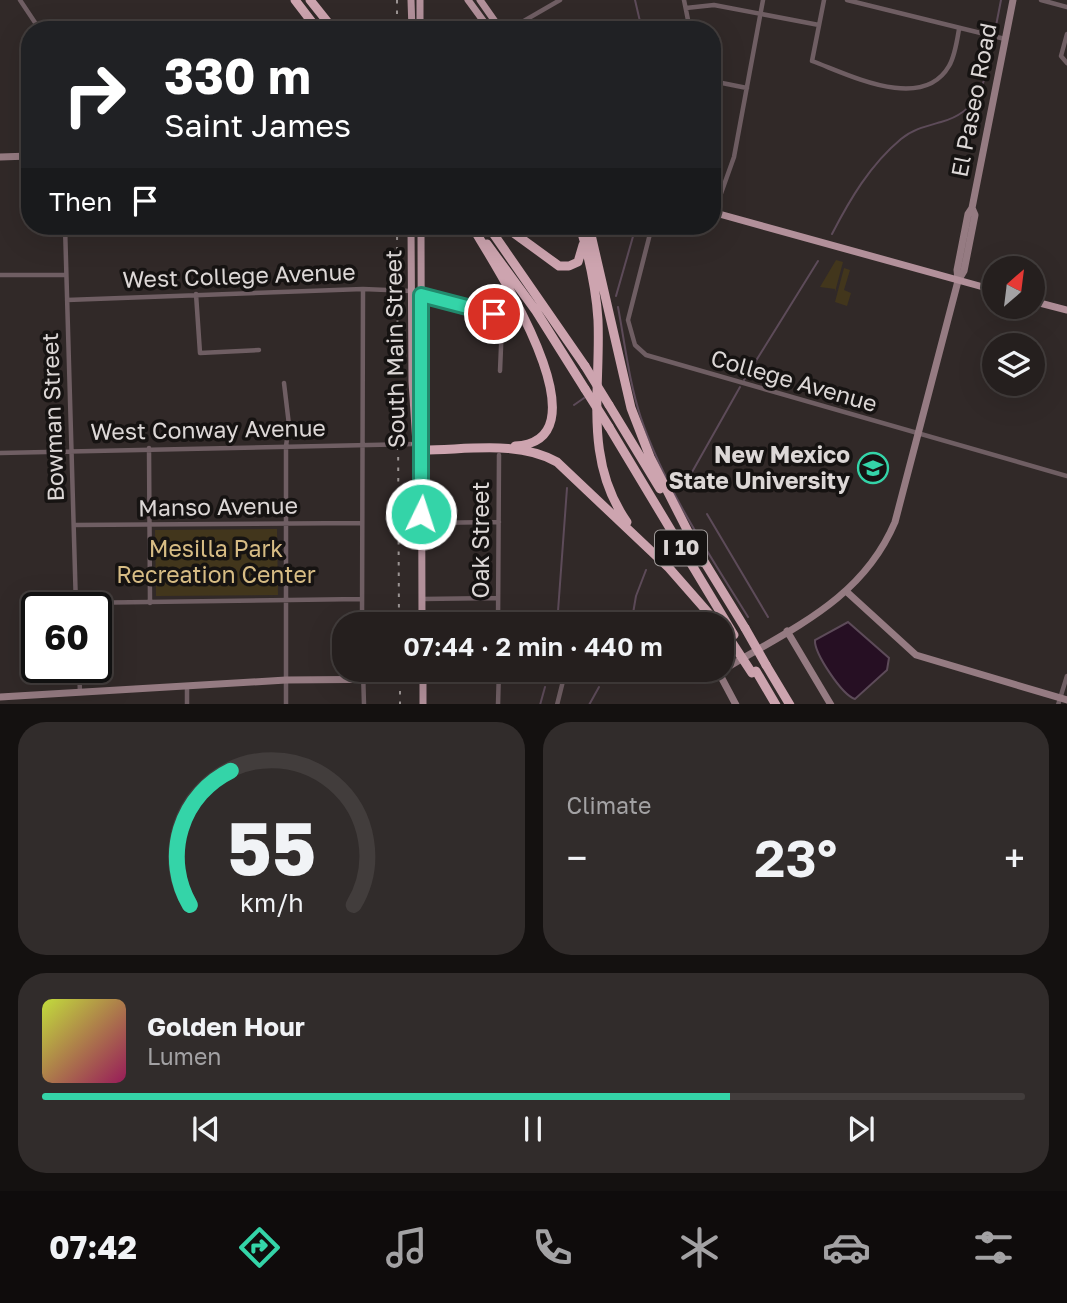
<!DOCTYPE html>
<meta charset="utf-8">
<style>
:root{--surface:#251f1e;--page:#312c2b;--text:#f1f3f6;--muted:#a3a2a4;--line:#423d3c;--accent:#34d4a8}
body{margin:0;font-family:"Golos Text",sans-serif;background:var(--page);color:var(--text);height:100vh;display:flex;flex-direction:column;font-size:26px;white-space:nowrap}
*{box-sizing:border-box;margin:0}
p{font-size:23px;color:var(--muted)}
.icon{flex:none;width:38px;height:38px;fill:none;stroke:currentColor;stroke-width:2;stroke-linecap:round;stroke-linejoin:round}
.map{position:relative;height:704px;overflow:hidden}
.sheet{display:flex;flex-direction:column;gap:18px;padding:18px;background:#141110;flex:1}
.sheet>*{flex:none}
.banner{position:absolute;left:21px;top:21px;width:700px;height:214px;border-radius:28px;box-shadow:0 7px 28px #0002,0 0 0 2px var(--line);background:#202124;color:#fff;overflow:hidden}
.needle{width:46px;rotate:28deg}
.controls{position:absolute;left:982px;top:256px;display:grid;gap:14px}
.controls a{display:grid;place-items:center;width:63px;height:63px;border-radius:50%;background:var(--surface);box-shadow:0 7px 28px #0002,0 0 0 2px var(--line);font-size:35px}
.speed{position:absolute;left:21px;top:592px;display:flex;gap:14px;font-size:35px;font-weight:700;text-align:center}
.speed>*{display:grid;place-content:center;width:91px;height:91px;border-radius:50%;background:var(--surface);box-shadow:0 7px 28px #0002,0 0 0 2px var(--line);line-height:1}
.speed .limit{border:4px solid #111;border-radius:10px;background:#fff;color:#111}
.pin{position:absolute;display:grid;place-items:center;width:60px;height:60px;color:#fff;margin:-30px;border:4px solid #fff;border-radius:50%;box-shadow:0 2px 7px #0007}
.me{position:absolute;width:77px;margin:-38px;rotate:4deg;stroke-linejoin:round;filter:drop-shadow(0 0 5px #0008)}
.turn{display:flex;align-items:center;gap:24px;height:147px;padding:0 28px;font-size:32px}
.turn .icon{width:91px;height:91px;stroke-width:2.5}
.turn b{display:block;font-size:49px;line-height:60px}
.then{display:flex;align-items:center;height:66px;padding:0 28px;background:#0003;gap:14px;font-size:26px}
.big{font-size:52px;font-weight:600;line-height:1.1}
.sheet .widget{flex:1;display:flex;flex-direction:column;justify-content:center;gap:10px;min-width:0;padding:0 24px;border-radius:28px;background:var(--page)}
.sheet .dial{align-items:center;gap:0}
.dial svg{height:182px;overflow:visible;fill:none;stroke:var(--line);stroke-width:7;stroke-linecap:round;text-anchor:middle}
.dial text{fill:var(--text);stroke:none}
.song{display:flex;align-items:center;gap:21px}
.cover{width:84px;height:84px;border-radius:10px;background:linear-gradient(135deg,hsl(70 70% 55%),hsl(330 70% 35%))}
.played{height:7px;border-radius:4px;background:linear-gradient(90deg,var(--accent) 70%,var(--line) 70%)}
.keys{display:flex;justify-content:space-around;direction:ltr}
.heat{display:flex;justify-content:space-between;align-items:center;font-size:38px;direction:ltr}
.sheet .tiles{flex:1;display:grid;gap:18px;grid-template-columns:1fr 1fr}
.widget:last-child{grid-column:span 2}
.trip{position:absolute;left:332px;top:612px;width:402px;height:70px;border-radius:28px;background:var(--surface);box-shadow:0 7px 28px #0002,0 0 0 2px var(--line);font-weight:600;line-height:70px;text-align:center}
.tabs{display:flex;height:112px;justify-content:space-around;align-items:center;background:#0f0c0c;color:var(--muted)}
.tabs .icon{width:49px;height:49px}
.tabs .current{color:var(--accent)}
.tabs b{font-size:32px;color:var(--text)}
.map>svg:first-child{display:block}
.green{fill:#42361c}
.water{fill:#260f23;stroke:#5d4b59;stroke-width:2}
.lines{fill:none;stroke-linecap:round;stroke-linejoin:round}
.stream{stroke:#5d4b59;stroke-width:2}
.street{stroke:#6f5e63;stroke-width:4.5}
.secondary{stroke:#957b82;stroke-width:7}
.primary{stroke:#b2909a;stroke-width:7}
.highway{stroke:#cda4af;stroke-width:9}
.rail{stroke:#9b9493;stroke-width:2;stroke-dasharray:3.5 7;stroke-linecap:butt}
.highway-bridge{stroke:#cda4af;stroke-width:9}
.route-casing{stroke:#228a6d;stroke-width:18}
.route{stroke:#34d4a8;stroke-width:12}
.labels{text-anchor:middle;stroke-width:7;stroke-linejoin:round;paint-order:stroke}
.shield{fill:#161312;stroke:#a19c9b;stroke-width:2}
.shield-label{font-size:21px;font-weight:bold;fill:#dcd7d6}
.street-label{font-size:23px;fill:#dcd7d6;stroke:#161312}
.poi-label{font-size:23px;font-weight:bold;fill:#dcd7d6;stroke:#161312;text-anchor:end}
.park-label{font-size:23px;fill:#d7bc84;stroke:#161312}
</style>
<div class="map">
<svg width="1067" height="705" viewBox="0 0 1067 705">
<rect width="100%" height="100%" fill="#312928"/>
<path class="green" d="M836 260 843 262 835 292V289L820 287Z
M844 268 850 270 844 290 851 293 847 306 835 302Z
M277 529 278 595 156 596 155 530Z"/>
<path class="water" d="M848 622 889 658 887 670 855 699C842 695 814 653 815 640Z"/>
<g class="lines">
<path class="stream" d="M635 0 642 30
M995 31 1001 0
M832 234C850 199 870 165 901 139 913 129 927 126 941 122 982 111 985 80 992 43
M616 296 636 226
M618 307C625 344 629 382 641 418 665 488 709 554 748 617
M744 380 818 261
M574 405 584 398
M687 481 740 387
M707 514 768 617
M557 625 567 488
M631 625 636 596 646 570
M540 705 545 687
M589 705 599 687"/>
<path class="street" d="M20 0 40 30
M684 0 690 30
M824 0 812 61C848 74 922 113 949 66 955 56 957 41 959 29
M847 0 1005 39
M1041 0 1067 7
M686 8 714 5 819 25
M508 30 560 0
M1067 34 1061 56 1067 63
M712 81 747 88
M714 213 734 157 763 0
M65 226 76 607
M652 226 628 320 635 345 646 355 1067 476
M0 275H66
M196 294 200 353 259 350
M67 300 363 289 411 291 499 318 502 323 500 371
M284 383 289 425 286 446V705
M149 448 150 603
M0 453 415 444
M422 523 499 522
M74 525 362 523
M422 599 498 598
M76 603 361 599
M362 625 363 289
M498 625 499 455
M79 667 80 693
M363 670 364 705
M187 705V687
M498 705 499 670
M557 705 564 677
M1058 705 1067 676"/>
<path class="secondary" d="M0 157 30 156
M958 280 957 270 968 214 972 208 1013 0
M847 592 916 655 1067 700
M787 631 831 705
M723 670C792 628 862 600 895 522L958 281 964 271 975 215 972 208
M719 673 736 705
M0 697 286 680 699 677 723 670"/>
<path class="primary" d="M411 0 412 30
M420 0V30
M468 0 490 30
M480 0 501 30
M712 212 994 290
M411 226 412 382 420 506
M421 226 422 625
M1032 301 1067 310
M423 670V705"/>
<path class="highway" d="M295 0 318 30
M310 0 334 30
M472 226C492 261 612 441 515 446
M488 226 585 366
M504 226 559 266H569L578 262 583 245
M580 226C589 257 596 287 598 320 601 390 583 460 627 522
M589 226 631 408 650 457 704 563
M487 244 536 311 585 389
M609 405 660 489
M609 427 734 635
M416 444 423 450C466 450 519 440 557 462L669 568 719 625
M702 558 745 628
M766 665 790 705
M756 671 776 705"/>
<path class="rail" d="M397 0V30
M397 226 399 625
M400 670V705"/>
<path class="highway-bridge" d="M585 366 609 405
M585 389 609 427
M745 628 766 665
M729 638 752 673"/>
</g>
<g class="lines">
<g class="route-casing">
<path id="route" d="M421 514V295L494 314"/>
</g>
<use href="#route" class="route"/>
</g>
<defs>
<g id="university-ring" transform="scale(1.575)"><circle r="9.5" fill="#161312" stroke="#34d4a8" stroke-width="1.5"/><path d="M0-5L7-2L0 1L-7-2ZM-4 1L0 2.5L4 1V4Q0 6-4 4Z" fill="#34d4a8"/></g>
</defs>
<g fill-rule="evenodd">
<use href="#university-ring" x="873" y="468"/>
</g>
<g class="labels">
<rect class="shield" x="655" y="530.5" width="52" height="35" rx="5"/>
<g class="shield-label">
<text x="681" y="555">I 10</text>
</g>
<g class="street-label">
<text transform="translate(974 100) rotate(-79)" y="8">El Paseo Road</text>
<text transform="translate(239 276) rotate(-2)" y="8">West College Avenue</text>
<text transform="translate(395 349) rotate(-91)" y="8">South Main Street</text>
<text transform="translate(794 381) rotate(16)" y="8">College Avenue</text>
<text transform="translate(53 417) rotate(-92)" y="8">Bowman Street</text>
<text transform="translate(208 430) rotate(-1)" y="8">West Conway Avenue</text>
<text transform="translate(218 507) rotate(-1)" y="8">Manso Avenue</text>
<text transform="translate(481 540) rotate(-90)" y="8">Oak Street</text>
</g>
<g class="poi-label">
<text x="850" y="463">New Mexico<tspan x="850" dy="26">State University</tspan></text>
</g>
<g class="park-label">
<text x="216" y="557">Mesilla Park<tspan x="216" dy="26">Recreation Center</tspan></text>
</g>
</g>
</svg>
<div class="controls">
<a><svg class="needle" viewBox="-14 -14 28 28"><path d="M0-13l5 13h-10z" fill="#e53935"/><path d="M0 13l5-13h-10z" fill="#a3a2a4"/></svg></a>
<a><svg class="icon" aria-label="layers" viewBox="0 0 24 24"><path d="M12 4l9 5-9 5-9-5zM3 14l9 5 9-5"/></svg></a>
</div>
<div class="speed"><div class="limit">60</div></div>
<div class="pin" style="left:494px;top:314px;background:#d93025"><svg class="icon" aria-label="arrive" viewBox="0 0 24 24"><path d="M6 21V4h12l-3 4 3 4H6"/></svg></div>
<svg class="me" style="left:421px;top:514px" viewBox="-20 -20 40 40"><circle r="17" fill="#34d4a8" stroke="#fff" stroke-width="3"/><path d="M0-11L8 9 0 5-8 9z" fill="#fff"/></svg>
<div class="trip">07:44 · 2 min · 440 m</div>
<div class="banner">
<div class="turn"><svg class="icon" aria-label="right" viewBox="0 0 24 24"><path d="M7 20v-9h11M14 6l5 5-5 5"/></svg><div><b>330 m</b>Saint James</div></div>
<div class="then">Then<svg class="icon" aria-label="arrive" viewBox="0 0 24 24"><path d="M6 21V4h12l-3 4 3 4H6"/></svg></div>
</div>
</div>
<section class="sheet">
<div class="tiles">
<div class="widget dial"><svg viewBox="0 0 100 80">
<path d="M14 69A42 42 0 1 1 86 69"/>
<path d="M14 69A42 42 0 0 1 32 10" stroke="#34d4a8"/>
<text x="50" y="56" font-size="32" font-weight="700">55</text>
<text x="50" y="72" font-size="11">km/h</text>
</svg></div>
<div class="widget"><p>Climate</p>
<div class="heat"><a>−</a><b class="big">23°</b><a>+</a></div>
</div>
<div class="widget">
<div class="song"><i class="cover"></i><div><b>Golden Hour</b><p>Lumen</p></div></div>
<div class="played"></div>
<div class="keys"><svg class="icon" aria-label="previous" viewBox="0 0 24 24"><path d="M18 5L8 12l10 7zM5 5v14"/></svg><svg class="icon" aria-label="pause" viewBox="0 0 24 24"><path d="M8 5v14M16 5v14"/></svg><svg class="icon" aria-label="next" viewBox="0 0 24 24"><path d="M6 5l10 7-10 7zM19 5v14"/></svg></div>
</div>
</div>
</section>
<nav class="tabs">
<b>07:42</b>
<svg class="icon current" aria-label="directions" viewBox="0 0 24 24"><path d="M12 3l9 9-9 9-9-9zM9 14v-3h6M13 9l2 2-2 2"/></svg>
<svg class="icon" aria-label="music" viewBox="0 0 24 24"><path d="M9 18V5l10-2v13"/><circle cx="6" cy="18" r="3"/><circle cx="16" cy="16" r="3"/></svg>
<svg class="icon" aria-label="phone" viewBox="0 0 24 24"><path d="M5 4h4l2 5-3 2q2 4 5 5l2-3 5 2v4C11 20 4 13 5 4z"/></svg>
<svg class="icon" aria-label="climate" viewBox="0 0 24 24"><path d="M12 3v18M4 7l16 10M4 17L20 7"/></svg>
<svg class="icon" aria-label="car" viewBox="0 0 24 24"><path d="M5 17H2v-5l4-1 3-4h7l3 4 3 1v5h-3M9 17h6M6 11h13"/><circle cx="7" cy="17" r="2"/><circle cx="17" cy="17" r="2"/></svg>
<svg class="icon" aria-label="filters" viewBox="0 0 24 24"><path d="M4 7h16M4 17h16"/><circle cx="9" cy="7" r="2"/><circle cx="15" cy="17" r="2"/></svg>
</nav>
